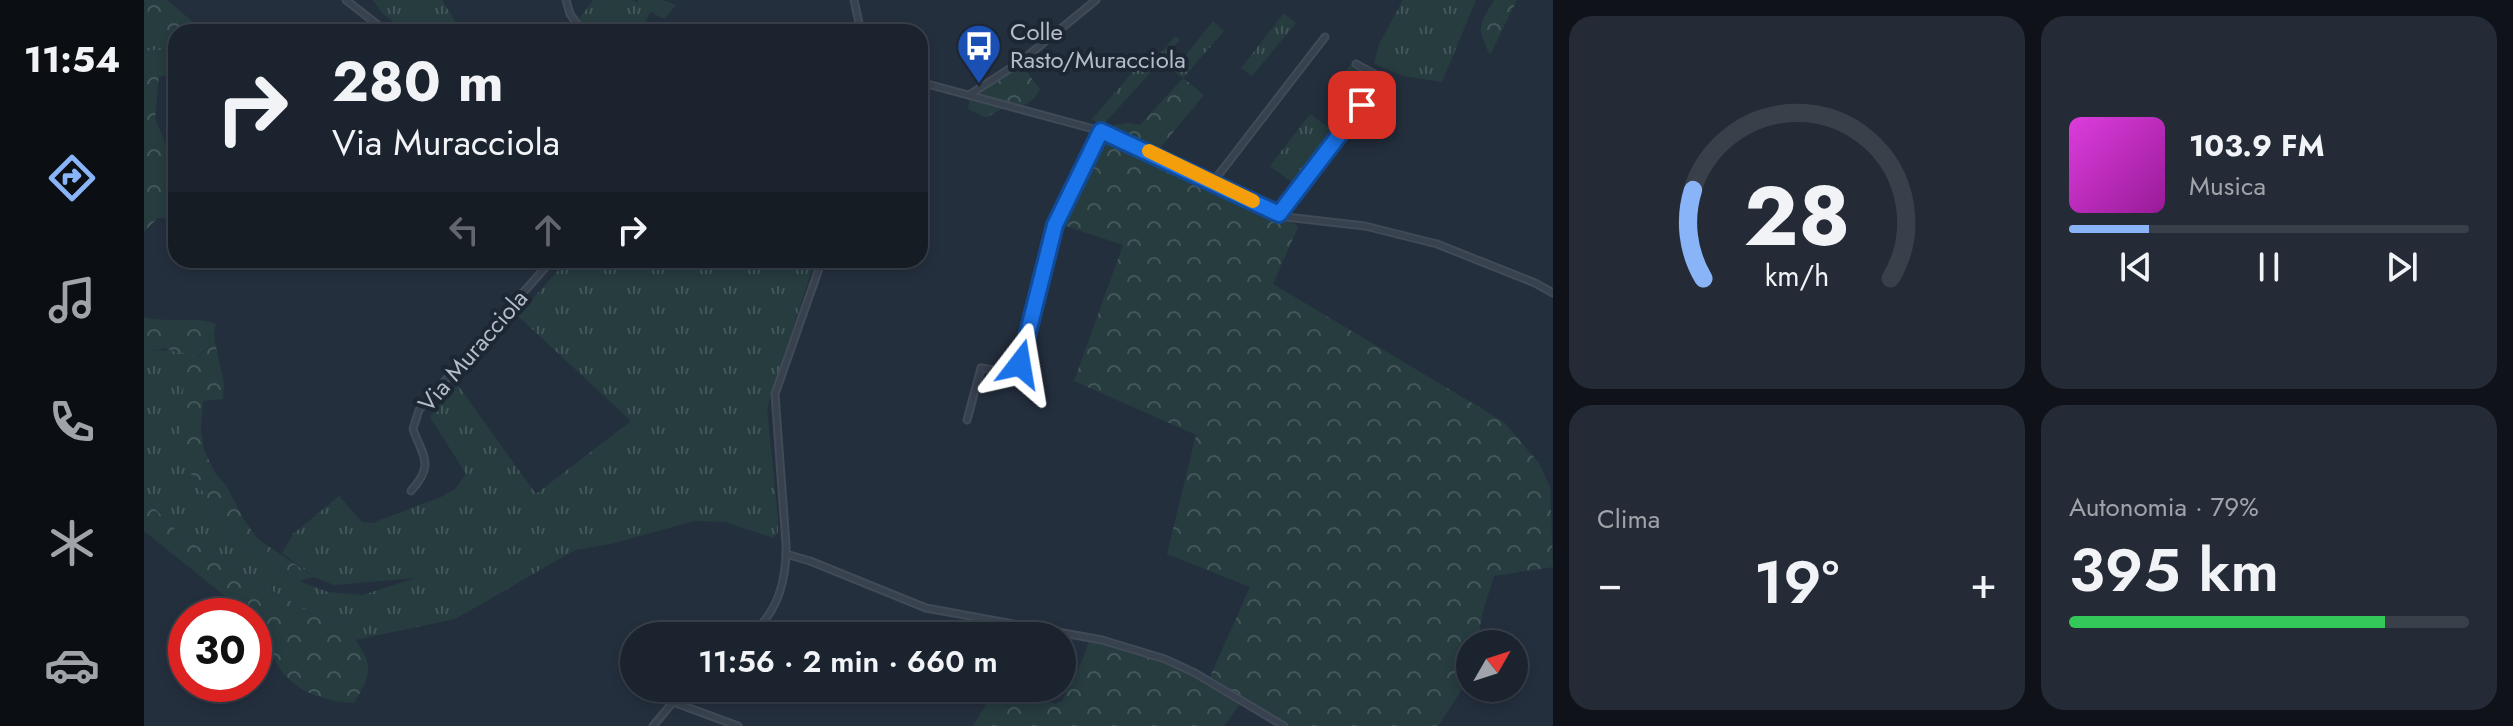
<!DOCTYPE html>
<html lang="it">
<meta charset="utf-8">
<style>
:root{--surface:#1b232e;--page:#242b36;--text:#f1f3f6;--muted:#a0a4aa;--line:#39404a;--accent:#8ab4f8}
body{margin:0;font-family:Jost,sans-serif;background:var(--page);color:var(--text);height:100vh;display:flex;flex-direction:column;font-size:30px;white-space:nowrap}
*{box-sizing:border-box;margin:0}
p{font-size:26px;color:var(--muted)}
.icon{flex:none;width:44px;height:44px;fill:none;stroke:currentColor;stroke-width:2;stroke-linecap:round;stroke-linejoin:round}
.map{position:relative;flex:1;overflow:hidden}
.side{display:flex;flex-direction:column;gap:16px;padding:16px;background:#0f1319;width:960px}
.side>*{flex:none}
.guide{position:absolute;left:24px;top:24px;width:760px;height:244px;border-radius:24px;box-shadow:0 4px 12px #0003,0 0 0 2px var(--line);background:#1b232e;color:var(--text);overflow:hidden}
.needle{width:52px;rotate:51deg}
.tools{position:absolute;left:1312px;top:630px;display:grid;gap:16px}
.tools a{display:grid;place-items:center;width:72px;height:72px;border-radius:50%;background:var(--surface);box-shadow:0 4px 12px #0003,0 0 0 2px var(--line);font-size:40px}
.speed{position:absolute;left:24px;top:598px;display:flex;gap:16px;font-size:40px;font-weight:700;text-align:center}
.speed>*{display:grid;place-content:center;width:104px;height:104px;border-radius:50%;background:var(--surface);box-shadow:0 4px 12px #0003,0 0 0 2px var(--line);line-height:1}
.speed .limit{border:12px solid #d22;background:#fff;color:#111}
.pin{position:absolute;display:grid;place-items:center;width:68px;height:68px;color:#fff;margin:-34px;border-radius:16px;box-shadow:0 4px 12px #0006}
.me{position:absolute;width:88px;margin:-44px;rotate:14deg;stroke-linejoin:round;filter:drop-shadow(0 0 6px #0008)}
.turn{display:flex;align-items:center;gap:28px;height:168px;padding:0 32px;font-size:36px}
.turn .icon{width:104px;height:104px;stroke-width:2.5}
.turn b{display:block;font-size:56px;line-height:68px}
.lanes{display:flex;align-items:center;height:76px;padding:0 32px;background:#0003;justify-content:center;gap:40px;direction:ltr}
.lanes .off{opacity:.35}
.big{font-size:60px;font-weight:600;line-height:1.1}
.side .widget{flex:1;display:flex;flex-direction:column;justify-content:center;gap:12px;min-width:0;padding:0 28px;border-radius:24px;background:var(--page)}
.side .dial{align-items:center;gap:0}
.dial svg{height:208px;overflow:visible;fill:none;stroke:var(--line);stroke-width:7;stroke-linecap:round;text-anchor:middle}
.dial text{fill:var(--text);stroke:none}
.song{display:flex;align-items:center;gap:24px}
.cover{width:96px;height:96px;border-radius:12px;background:linear-gradient(135deg,hsl(300 70% 55%),hsl(300 70% 35%))}
.played{height:8px;border-radius:4px;background:linear-gradient(90deg,var(--accent) 20%,var(--line) 20%)}
.keys{display:flex;justify-content:space-around;direction:ltr}
.heat{display:flex;justify-content:space-between;align-items:center;font-size:44px;direction:ltr}
.charge{height:12px;border-radius:6px;background:linear-gradient(90deg,#34c759 79%,var(--line) 0)}
.side .tiles{flex:1;display:grid;gap:16px;grid-template-columns:repeat(2,1fr)}
.trip{position:absolute;left:476px;top:622px;width:456px;height:80px;border-radius:40px;background:var(--surface);box-shadow:0 4px 12px #0003,0 0 0 2px var(--line);font-weight:600;line-height:80px;text-align:center}
main{display:flex;flex:1;min-height:0}
.menu{display:flex;flex-direction:column;width:144px;justify-content:space-around;align-items:center;background:#0b0e12;color:var(--muted)}
.menu .icon{width:56px;height:56px}
.menu .selected{color:var(--accent)}
.menu b{font-size:36px;color:var(--text)}
.map>svg:first-child{display:block}
.grass{fill:url(#grass-tufts)}
.forest{fill:url(#forest-crowns)}
.lines{fill:none;stroke-linecap:round;stroke-linejoin:round}
.minor-casing{stroke:#414a57;stroke-width:9}
.minor{stroke:#38414e;stroke-width:5}
.route-casing{stroke:#114b97;stroke-width:20}
.route{stroke:#1a73e8;stroke-width:14}
.slow{stroke:#f59e0b;stroke-width:14}
.labels{text-anchor:middle;stroke-width:8;stroke-linejoin:round;paint-order:stroke}
.poi-label{font-size:24px;fill:#b4bcc9;stroke:#1d2633;text-anchor:start}
.street-label{font-size:24px;fill:#b4bcc9;stroke:#1d2633}
</style>
<main>
<nav class="menu">
<b>11:54</b>
<svg class="icon selected" aria-label="directions" viewBox="0 0 24 24"><path d="M12 3l9 9-9 9-9-9zM9 14v-3h6M13 9l2 2-2 2"/></svg>
<svg class="icon" aria-label="music" viewBox="0 0 24 24"><path d="M9 18V5l10-2v13"/><circle cx="6" cy="18" r="3"/><circle cx="16" cy="16" r="3"/></svg>
<svg class="icon" aria-label="phone" viewBox="0 0 24 24"><path d="M5 4h4l2 5-3 2q2 4 5 5l2-3 5 2v4C11 20 4 13 5 4z"/></svg>
<svg class="icon" aria-label="climate" viewBox="0 0 24 24"><path d="M12 3v18M4 7l16 10M4 17L20 7"/></svg>
<svg class="icon" aria-label="car" viewBox="0 0 24 24"><path d="M5 17H2v-5l4-1 3-4h7l3 4 3 1v5h-3M9 17h6M6 11h13"/><circle cx="7" cy="17" r="2"/><circle cx="17" cy="17" r="2"/></svg>
</nav>
<div class="map">
<svg width="1409" height="726" viewBox="0 0 1409 726">
<defs>
<pattern id="grass-tufts" width="24" height="20" patternUnits="userSpaceOnUse" patternTransform="scale(2)"><rect width="24" height="20" fill="#263c3f"/><path d="M3 7l-1-3M5 7V3M7 7l1-3M15 17l-1-3M17 17v-4M19 17l1-3" fill="none" stroke="#435659"/></pattern>
<pattern id="forest-crowns" width="20" height="18" patternUnits="userSpaceOnUse" patternTransform="scale(2)"><rect width="20" height="18" fill="#263c3f"/><path d="M2 6a3 3 0 1 1 6 0M12 15a3 3 0 1 1 6 0" fill="none" stroke="#435659"/></pattern>
</defs>
<rect width="100%" height="100%" fill="#242f3e"/>
<path class="grass" d="M229 0H298L318 32H263L238 13Z
M449 0H488L493 3 494 0H519L532 5 520 19 507 12 494 32H445L435 19Z
M1259 0H1332L1298 82 1260 76 1230 64 1235 44Z
M0 5 26 32 32 34V54L16 50 0 51Z
M1140 13 1152 23 1108 76 1097 68Z
M1069 21 1080 31 1039 78 1029 71Z
M1031 36 1036 40 957 127 948 119 1006 52 1012 59Z
M1207 64 1231 83 1212 106 1189 88Z
M1166 114 1193 134 1153 186 1126 166Z
M423 260H671L623 408 634 518V532L630 538 581 522 550 521 467 544 431 550 311 619 211 640 201 624 173 617 41 539 0 498V346L9 351 51 348 70 333 71 342 54 356 45 471 95 546 106 549 155 581 184 592 219 595 271 578 190 585 170 577 138 553 149 534 195 496 218 522 228 523 297 497 310 490 322 474 286 417 313 384 392 494 487 421 374 316Z"/>
<path class="forest" d="M0 0H23L49 22 73 24 95 32C81 32 33 35 27 33 15 28 1 13 0 0Z
M1350 0H1373L1346 55C1333 27 1334 27 1350 0Z
M16 50 32 54V74L15 77 11 118 22 144 32 148V219L14 218 0 232V51Z
M878 66 896 89C883 113 872 102 854 111 849 113 846 116 841 117L824 109 826 98Z
M1039 78 1060 95 1011 154 1142 217 1154 227 1129 284 1360 422 1395 463 1406 487 1409 567 1350 576C1345 596 1331 623 1338 644H1326V677L1294 726H1140L1097 702 1080 726H829L852 688 886 692 911 704 918 701 940 656 946 638 1024 660 1064 681 1106 587 1023 554 1052 435 930 381 979 245 913 223 957 127 985 123 996 125Z
M0 317C24 324 48 315 72 324L70 333 51 348 36 354 21 348 10 351 0 346Z
M71 342 80 384 79 399 59 401 57 430 60 450 71 473 82 485 100 520 114 539 170 577 155 581 106 549 95 546 45 471 37 439 39 391 44 366Z
M0 498 41 539 173 617 201 624C224 661 235 663 210 703 160 700 129 678 120 628L110 619V616H106L0 531Z"/>
<g class="lines">
<g class="minor-casing">
<path id="minor" d="M202 0 243 32
M422 0 426 14 439 32
M710 0 717 32
M776 82 957 131 1142 217 1221 226 1293 244 1391 283 1409 293
M825 95 876 62 952 0
M1069 182 1181 37
M1135 214 1235 84 1234 76 1212 64
M823 420 837 368 869 373 874 369 911 225 957 131
M267 491C291 464 279 457 269 429L275 410 408 260
M642 554 666 561 782 608 958 640 1021 659 1051 673 1140 726
M605 636C634 613 643 581 642 544L631 394 678 260
M529 702 594 726
M509 726 541 688"/>
</g>
<use href="#minor" class="minor"/>
</g>
<g class="lines">
<g class="route-casing">
<path id="route" d="M876 364 911 225 957 131 1135 214 1218 105"/>
</g>
<use href="#route" class="route"/>
<path class="slow" d="M1005 151 1109 201"/>
</g>
<defs>
<g id="bus-pin" transform="scale(2.3)"><path d="M0 17L-7.5 6A9.5 9.5 0 1 1 7.5 6Z" fill="#1a4fb4" stroke="#1d2633"/><path d="M-5-6H5V4H4V6H2V4H-2V6H-4V4H-5ZM-3.5-4V0h7V-4ZM-3.5 1.2v1.5H-2V1.2ZM2 1.2v1.5H3.5V1.2Z" fill="#fff"/></g>
</defs>
<g fill-rule="evenodd">
<use href="#bus-pin" x="835" y="46"/>
</g>
<g class="labels">
<g class="poi-label">
<text x="866" y="40">Colle<tspan x="866" dy="28">Rasto/Muracciola</tspan></text>
</g>
<g class="street-label">
<text transform="translate(329 351) rotate(-49)" y="8">Via Muracciola</text>
</g>
</g>
</svg>
<div class="tools">
<a><svg class="needle" viewBox="-14 -14 28 28"><path d="M0-13l5 13h-10z" fill="#e53935"/><path d="M0 13l5-13h-10z" fill="#a0a4aa"/></svg></a>
</div>
<div class="speed"><div class="limit">30</div></div>
<div class="pin" style="left:1218px;top:105px;background:#d93025"><svg class="icon" aria-label="arrive" viewBox="0 0 24 24"><path d="M6 21V4h12l-3 4 3 4H6"/></svg></div>
<svg class="me" style="left:876px;top:364px" viewBox="-20 -20 40 40"><path d="M0-17L14 15 0 8-14 15z" fill="#1a73e8" stroke="#fff" stroke-width="4"/></svg>
<div class="trip">11:56 · 2 min · 660 m</div>
<div class="guide">
<div class="turn"><svg class="icon" aria-label="right" viewBox="0 0 24 24"><path d="M7 20v-9h11M14 6l5 5-5 5"/></svg><div><b>280 m</b>Via Muracciola</div></div>
<div class="lanes"><svg class="icon off" aria-label="left" viewBox="0 0 24 24"><path d="M17 20v-9H6M10 6l-5 5 5 5"/></svg><svg class="icon off" aria-label="ahead" viewBox="0 0 24 24"><path d="M12 20V5M6 11l6-6 6 6"/></svg><svg class="icon" aria-label="right" viewBox="0 0 24 24"><path d="M7 20v-9h11M14 6l5 5-5 5"/></svg></div>
</div>
</div>
<section class="side">
<div class="tiles">
<div class="widget dial"><svg viewBox="0 0 100 80">
<path d="M14 69A42 42 0 1 1 86 69"/>
<path d="M14 69A42 42 0 0 1 10 35" stroke="#8ab4f8"/>
<text x="50" y="56" font-size="32" font-weight="700">28</text>
<text x="50" y="72" font-size="11">km/h</text>
</svg></div>
<div class="widget">
<div class="song"><i class="cover"></i><div><b>103.9 FM</b><p>Musica</p></div></div>
<div class="played"></div>
<div class="keys"><svg class="icon" aria-label="previous" viewBox="0 0 24 24"><path d="M18 5L8 12l10 7zM5 5v14"/></svg><svg class="icon" aria-label="pause" viewBox="0 0 24 24"><path d="M8 5v14M16 5v14"/></svg><svg class="icon" aria-label="next" viewBox="0 0 24 24"><path d="M6 5l10 7-10 7zM19 5v14"/></svg></div>
</div>
<div class="widget"><p>Clima</p>
<div class="heat"><a>−</a><b class="big">19°</b><a>+</a></div>
</div>
<div class="widget"><p>Autonomia · 79%</p><b class="big">395 km</b><div class="charge"></div></div>
</div>
</section>
</main>
